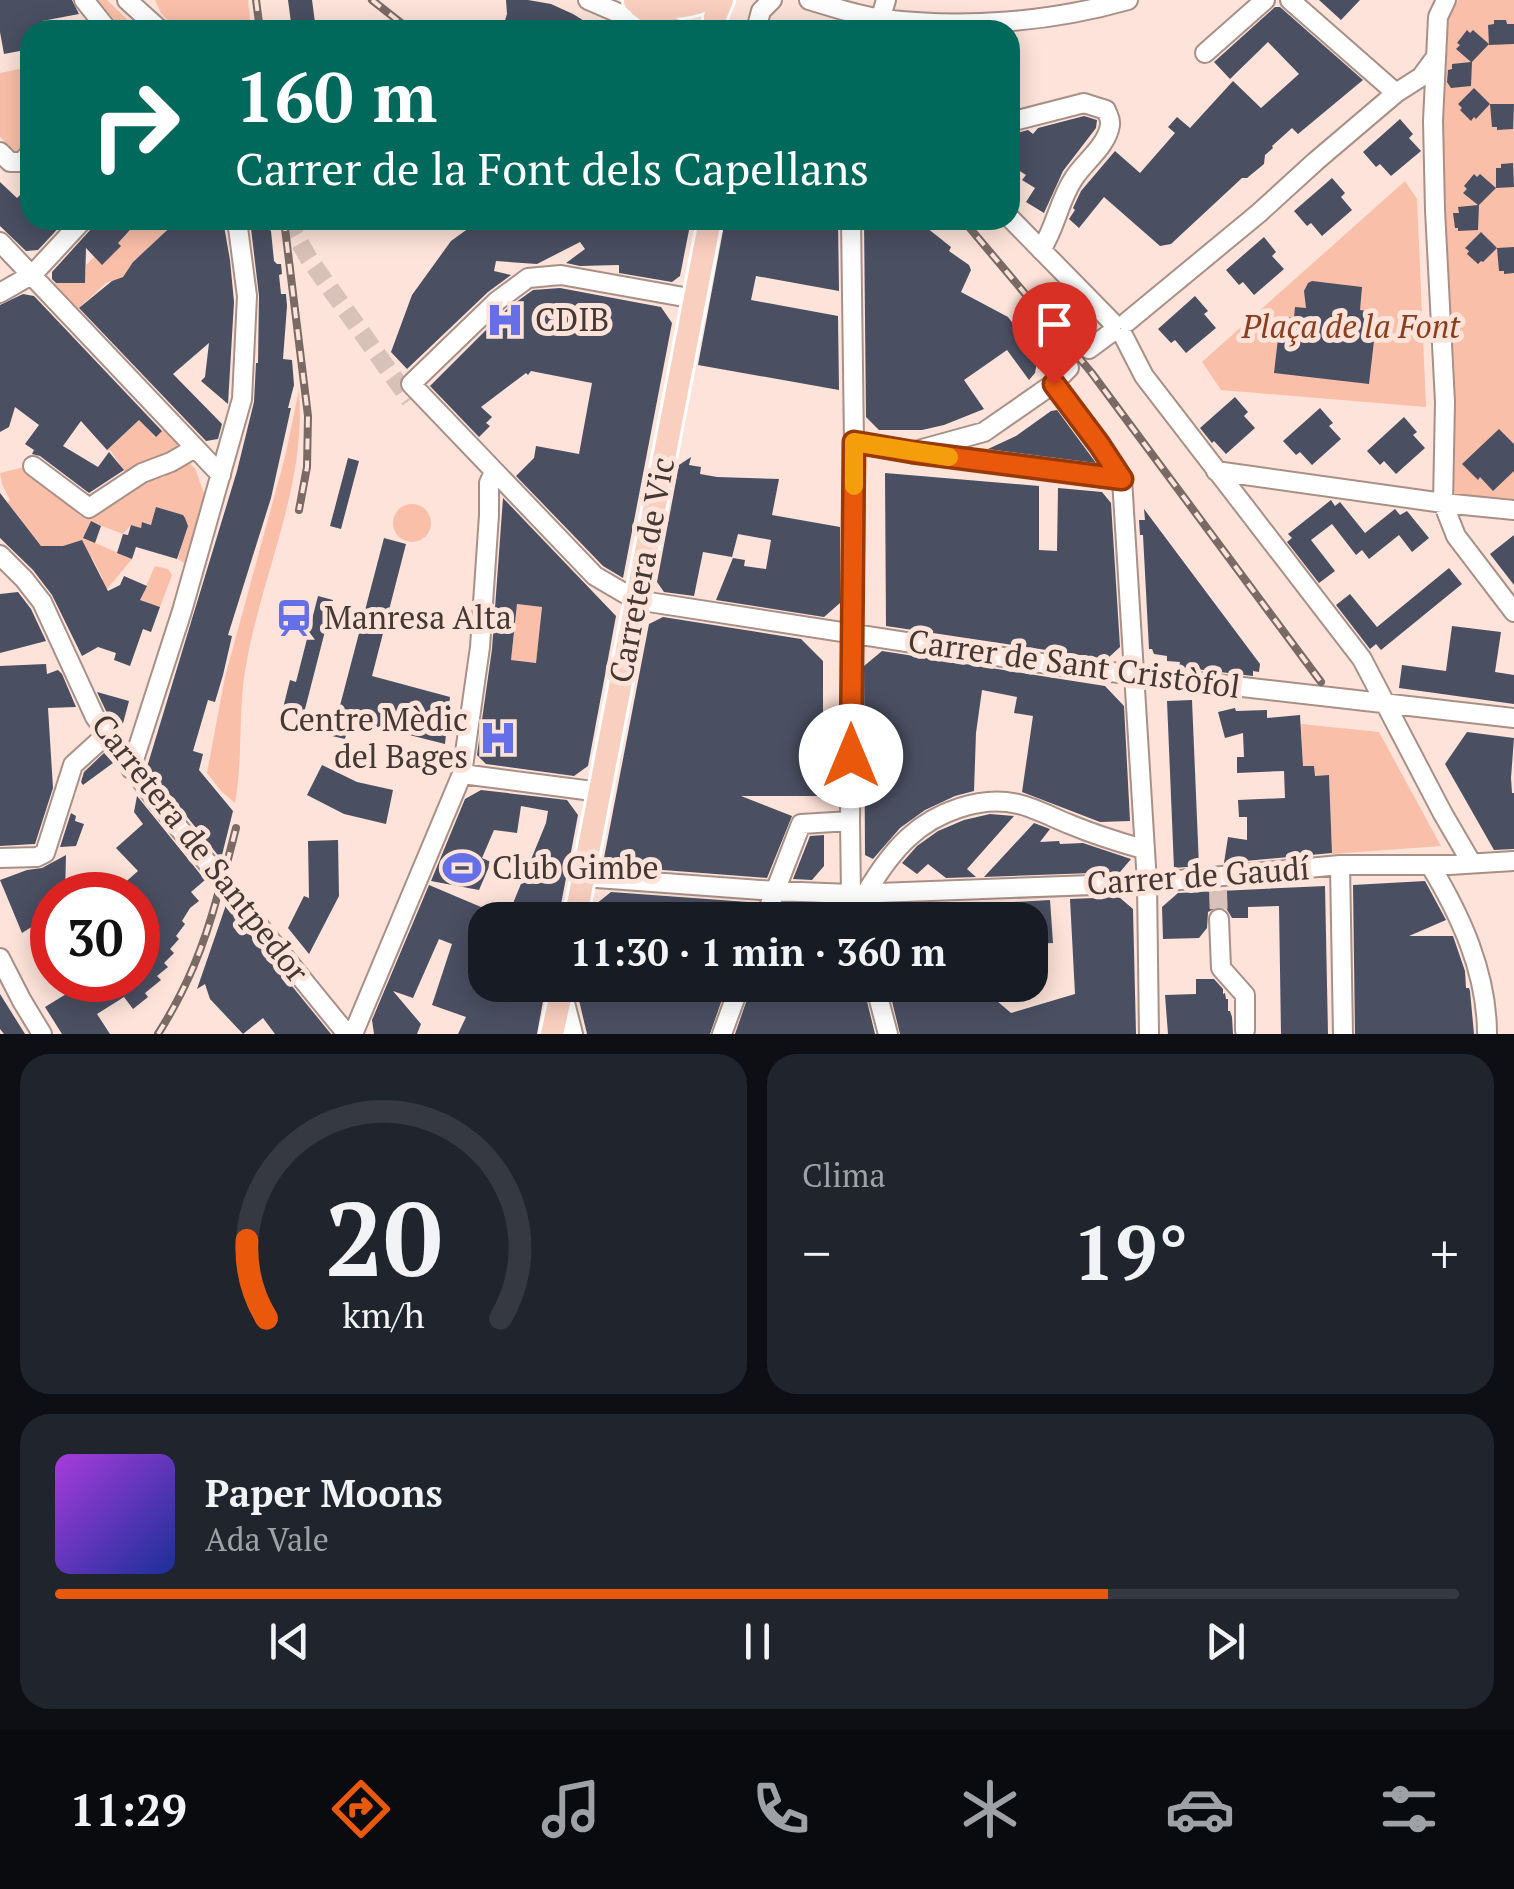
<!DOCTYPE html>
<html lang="es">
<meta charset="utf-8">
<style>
:root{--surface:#171b24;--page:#20242c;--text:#f1f3f6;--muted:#9ea1a6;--line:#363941;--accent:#ea580c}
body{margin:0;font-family:"PT Serif",serif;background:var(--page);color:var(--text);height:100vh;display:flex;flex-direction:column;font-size:38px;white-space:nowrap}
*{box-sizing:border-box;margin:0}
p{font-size:32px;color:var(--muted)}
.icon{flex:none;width:55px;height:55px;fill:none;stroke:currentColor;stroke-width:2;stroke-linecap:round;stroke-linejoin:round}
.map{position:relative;height:1034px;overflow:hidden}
.sheet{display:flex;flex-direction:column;gap:20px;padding:20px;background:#0d0f14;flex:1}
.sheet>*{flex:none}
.hud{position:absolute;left:20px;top:20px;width:1000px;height:210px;border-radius:30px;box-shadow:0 5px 25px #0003;background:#00695c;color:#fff;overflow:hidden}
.speed{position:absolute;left:30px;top:872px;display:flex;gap:20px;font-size:50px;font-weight:700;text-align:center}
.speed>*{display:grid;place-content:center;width:130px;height:130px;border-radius:50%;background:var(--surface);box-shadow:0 5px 25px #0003;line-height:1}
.speed .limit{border:15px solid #d22;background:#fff;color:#111}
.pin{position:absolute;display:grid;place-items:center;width:85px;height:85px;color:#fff;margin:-102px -42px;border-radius:50% 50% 50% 0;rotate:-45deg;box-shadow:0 0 10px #0007}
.pin .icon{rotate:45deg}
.me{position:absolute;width:110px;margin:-55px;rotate:0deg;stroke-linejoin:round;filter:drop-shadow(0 0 8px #0008)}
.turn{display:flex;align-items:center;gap:35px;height:210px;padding:0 50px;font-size:45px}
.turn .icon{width:130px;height:130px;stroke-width:2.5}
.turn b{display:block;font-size:70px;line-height:85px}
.big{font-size:75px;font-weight:700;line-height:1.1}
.sheet .card{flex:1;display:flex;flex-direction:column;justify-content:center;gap:15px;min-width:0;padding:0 35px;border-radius:30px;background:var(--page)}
.sheet .dial{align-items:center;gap:0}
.dial svg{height:260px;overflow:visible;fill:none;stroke:var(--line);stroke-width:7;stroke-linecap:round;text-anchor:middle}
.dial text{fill:var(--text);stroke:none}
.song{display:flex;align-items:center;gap:30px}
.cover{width:120px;height:120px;border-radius:15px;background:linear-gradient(135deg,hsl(280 70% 55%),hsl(230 70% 35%))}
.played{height:10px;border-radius:5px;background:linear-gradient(90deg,var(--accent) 75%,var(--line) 75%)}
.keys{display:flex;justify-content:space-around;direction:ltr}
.heat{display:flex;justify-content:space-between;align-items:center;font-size:55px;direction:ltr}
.sheet .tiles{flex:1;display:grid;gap:20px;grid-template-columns:1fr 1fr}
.card:last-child{grid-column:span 2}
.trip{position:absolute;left:468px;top:902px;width:580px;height:100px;border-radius:30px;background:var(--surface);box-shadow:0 5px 25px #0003;font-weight:700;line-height:100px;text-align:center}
.menu{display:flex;height:160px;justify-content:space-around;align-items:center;background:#090b0e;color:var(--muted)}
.menu .icon{width:70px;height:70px}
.menu .selected{color:var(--accent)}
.menu b{font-size:45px;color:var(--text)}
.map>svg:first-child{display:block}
.green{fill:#fabfa9}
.building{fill:#4a4f62;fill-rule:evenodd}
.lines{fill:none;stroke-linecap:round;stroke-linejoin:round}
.minor-tunnel{stroke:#d8c1b8;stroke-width:18;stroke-dasharray:18 9;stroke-linecap:butt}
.minor-casing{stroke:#a89087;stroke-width:22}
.major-casing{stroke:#fff;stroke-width:28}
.minor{stroke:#fff;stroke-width:18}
.major{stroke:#f9cfbf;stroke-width:22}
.rail-casing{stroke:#7a6a65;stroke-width:8}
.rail{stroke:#fde3d9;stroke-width:4;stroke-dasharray:11;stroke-linecap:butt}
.route-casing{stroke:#983908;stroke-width:25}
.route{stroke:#ea580c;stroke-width:18}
.slow{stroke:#f59e0b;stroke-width:18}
.labels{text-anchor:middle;stroke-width:10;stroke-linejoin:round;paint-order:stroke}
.poi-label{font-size:32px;fill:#433834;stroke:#fde3d9;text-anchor:start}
.park-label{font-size:32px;font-style:italic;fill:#8a3e1e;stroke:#fde3d9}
.street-label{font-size:32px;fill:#433834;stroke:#fde3d9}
</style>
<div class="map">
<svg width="1514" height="1034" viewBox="0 0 1514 1034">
<rect width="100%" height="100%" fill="#fde3d9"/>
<path class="green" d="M98 0H107L138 30H123Z
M155 0H248L251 30H176L161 13Z
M1458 0H1514V502L1447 496 1446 287 1440 46 1451 13Z
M30 67V144L19 156 0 137V73Z
M1405 181 1417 199 1426 407 1221 390 1202 362Z
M132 220H178L133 262 123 277 106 283 78 309 54 283H85L86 265 109 242 125 235 133 227 137 230 139 228Z
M299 390C307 487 260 577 245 671 238 715 243 759 235 803L221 791 207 773 225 677 285 457Z
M139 420 155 437 164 429 182 446 180 451 126 474 111 451 107 450Z
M190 464 195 468 206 499 184 563 178 559 184 535 143 522 141 528 131 525 123 534 91 522 84 538 132 559 102 595 95 585 103 579 92 558 88 559 64 546H41L7 503 10 500 2 484 0 473 24 467 82 517 92 516 149 476 162 478 183 465Z
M393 523a19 19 0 1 1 38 0a19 19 0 1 1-38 0Z
M155 566 168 569 172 575 160 607 140 600Z
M517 604 542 607 536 663 511 660Z
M1301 724 1379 732 1441 846 1332 854 1329 775 1315 776 1303 766Z"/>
<path class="building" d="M0 0H72L79 14 42 21 43 30H30V49L4 54 0 32Z
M288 0H312L316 30H292Z
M506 0H528L551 4 573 14 599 30H502L507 14Z
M1319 0H1360L1341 20Z
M1275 7H1280L1363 80 1298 134 1292 128 1272 146 1273 148 1265 155 1264 164 1247 178H1242L1171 244 1160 246 1104 197 1079 228 1069 219 1075 210 1073 208 1081 191 1115 151 1140 173 1175 133 1168 127 1177 117 1190 128 1233 81 1261 108 1299 74 1268 42 1230 79 1214 62Z
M1494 20H1506L1507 24H1514V44L1489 45 1488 25 1494 24Z
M1467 30 1470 33 1473 30 1489 44 1472 62 1471 86 1451 88 1447 82 1448 70 1452 69V64L1471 62 1456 49 1460 45 1457 43Z
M1474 88 1490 104H1514L1513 129 1497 130V127H1492L1490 104 1476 119 1474 117 1471 121 1460 110 1462 108 1458 104Z
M1084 116 1097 120 1096 128 1063 171 1044 213 1026 202 1035 188 1022 180 1026 175 1010 165V144L1017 133 1028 130 1033 134 1038 128Z
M1400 119 1413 134 1409 138 1421 151 1391 176 1380 164 1376 167 1363 152Z
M1513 163 1514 187 1496 188V168H1501V164Z
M1474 174 1477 177 1480 174 1496 188 1479 205 1478 230 1458 231V228H1455L1453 213H1459L1458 207 1478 205 1463 193 1467 189 1464 186Z
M1332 178 1345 193 1341 197 1352 210 1322 236 1311 223 1307 226 1294 211Z
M0 182 17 198 30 186V220H66L38 250 26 251 0 226Z
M95 220H139L118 243 121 246 102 265 86 248 85 283H56L52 279V272L92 228Z
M178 220H223L230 260 234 302 228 404 201 381 205 377 209 343 173 374 222 424 218 439 206 441 79 308 112 281 123 277 133 262Z
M250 220H262L271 231 274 261 277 264H281L282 274 279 275 281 294H286L287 306 283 359 292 360 294 385 288 408H291L271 498 228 635 232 636 223 675 215 702 208 700 193 751 203 754 199 770 233 811 221 859 147 767 237 471 254 402 256 363H258L259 296Z
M480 220H691L680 276 672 282 619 273V265L580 266 566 263 585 249 580 242 537 264 496 261 494 271 511 275 488 292 407 369 391 352 412 295 451 241Z
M725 220H838L839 291 756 276 751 300 838 316 839 390 698 365Z
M864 220H917L951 247 949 251 969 265 971 270 961 292 1008 317 1038 357 1035 373 1029 380 1007 350 964 380 984 409 944 425 922 430H879L866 417Z
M1481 232 1497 248 1514 247V273L1504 274V271H1499L1497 248 1483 262 1481 261 1478 264 1467 254 1469 251 1465 248Z
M1264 237 1276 252 1272 256 1284 269 1254 295 1243 282 1239 285 1226 270Z
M1312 281 1362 287 1360 310 1374 312 1372 331 1375 332 1369 384 1274 373 1280 321H1285V317L1294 318 1295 307 1306 308 1304 291 1308 283Z
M560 288 661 307 672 323 623 578 603 566 516 476 534 458 536 446 579 454 592 383 531 371 528 375 526 373 481 407 492 417 486 423 490 426 479 437 430 386 508 308 533 290Z
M23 294 34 296 162 431 156 437 139 420 107 450 81 421 63 446 98 467 109 452 124 470 89 493 40 456 32 454 34 450 25 444 39 425 15 407 9 427 0 432V305Z
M1195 296 1208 311 1204 314 1216 328 1186 353 1175 340 1171 343 1158 329Z
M1235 397 1248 412 1244 416 1255 428 1226 454 1214 441 1212 443 1200 428Z
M1320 408 1333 423 1329 426 1341 439 1312 465 1300 452 1296 455 1283 441Z
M1057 410 1096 463 988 449 1016 436 1051 411Z
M1404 417 1417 432 1413 435 1425 448 1396 474 1384 461 1380 465 1367 451Z
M1499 429 1514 444V471L1493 491 1480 477 1478 480 1462 464Z
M691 457 689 465 701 467 700 474 717 477 779 479 772 515 840 527V603L824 617 716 600 733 558 745 560 744 566 766 569 771 540 738 534 732 557 703 552 694 596 664 592 657 582 679 465Z
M348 458 359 461 341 529 330 526Z
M885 473 1039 486V550L1057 551 1058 488 1102 492 1111 503 1120 647 1107 659 886 626Z
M0 493 41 546H63L82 540 108 591 120 585 124 576 147 586 140 600 160 607 151 632 143 629 130 666 114 660 116 653 98 647 82 656 52 595 33 570 0 538Z
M503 498 616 616 588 766 574 776 486 764 477 755 492 649ZM517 604 542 607 536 663 511 660Z
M1331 500 1335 506 1340 502 1365 533 1395 509 1400 515 1407 511 1429 538 1412 552 1399 535 1369 559 1362 550 1356 555 1332 524 1311 540 1335 571 1319 583 1287 542 1292 538 1288 534Z
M156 507 183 515 185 518 188 526 177 559 136 547 132 559 117 553 123 534 128 535 131 525 141 528 142 522 151 525Z
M1144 509 1260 664 1259 672 1253 671V676L1179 667 1180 662 1167 661V656L1154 654 1152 649H1149L1143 535H1140L1139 520H1145Z
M91 521 101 526 95 543 83 538Z
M1514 535V585L1490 554Z
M384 538 406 544 372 676 450 697 445 744 350 720 345 739 332 736Z
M1449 568 1462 584 1381 650 1376 644 1370 649 1336 605 1350 594 1377 627Z
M18 592 31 609 46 641 0 653V594Z
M318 596 333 600 304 713 283 708 290 680 296 682Z
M663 617 801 639 823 661V796H741L792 816 767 878 611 866 604 858 649 624Z
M1452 626 1501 632 1495 672 1514 675V704L1399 688 1402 665 1446 671Z
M882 651 1105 686 1124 706 1130 821 1100 822 1022 792 1033 716 1014 713 1017 697 982 690 976 733 974 791 955 796 925 810 900 828 873 859 865 855 864 666Z
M46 664 47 674 58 670 62 674 76 707 48 708 53 788 35 844 0 846V666Z
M97 692 129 701 121 731 106 711Z
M1192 700 1199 866 1174 868 1167 701Z
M1235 708 1236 711 1267 710V718L1300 715 1303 766H1314L1315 776 1329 775 1332 853 1224 863 1228 837 1247 840V817H1239L1238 800 1285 798 1284 771 1237 773V757H1244L1243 733 1225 738 1218 712Z
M1467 732 1514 738 1511 778 1512 793H1514V849L1494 850 1445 764Z
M104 753 113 763 83 785 81 782 84 772Z
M322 765 357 782 393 790 386 824 344 814 307 795Z
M481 790 567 800 578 815 558 920H485V985H546L537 1034H458L466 1017 432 1005 452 944 439 939 413 998 393 991 421 1024 417 1034H374L372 1020 429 885 507 918 546 823 548 811 521 806 517 833 494 830 482 858 491 862 479 890 431 881 465 799Z
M137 796 205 880 191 892 199 901 190 908 182 921 185 924 176 936 179 939 170 949 174 953 164 963 168 967 157 976 161 980 145 993 148 997 133 1009 124 997 97 1014 110 1034H62L45 1007 89 980H138V895H111L138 871 116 848 143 824 134 812Z
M71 813 76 816 75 821 84 824 76 846 60 847Z
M990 814 1014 816 967 869 976 877 946 878 928 864 917 874 902 863 917 846 938 831 964 820Z
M1034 823 1050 829 1040 842 1059 841 1060 844 1083 843 1131 859 1120 872 984 877Z
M824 835V866L812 880 793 879 810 836Z
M338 840 339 896 309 954 288 928 304 896 309 898 308 841Z
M66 855 65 895H52V914L22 933 0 880 27 870 42 868Z
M1425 881 1446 920 1409 936H1453L1465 971 1466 988H1469L1470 991 1474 1034H1355L1353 885Z
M1325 886 1328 1034H1281L1279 906 1248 907V918H1232L1226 908 1218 907 1208 912 1207 928 1199 938 1163 939 1162 907 1178 893Z
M611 892 748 902 747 904 755 908 752 920H592L596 904Z
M1119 897 1133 909 1136 1034H900L888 985H1003L997 1001 1011 1013 1075 994 1070 899Z
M1050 900 1053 943 1030 944V920H889L892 909Z
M789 904 811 907 814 920H777L781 909Z
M226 905 331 1034H275L263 1018 243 1034 210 999 205 984 197 989Z
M1196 979H1214L1223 989V994L1225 993 1226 999H1228V1011H1230L1232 1017 1233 1034H1168L1165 995 1196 994Z
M580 985H727L710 1034H587L578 996Z
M752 985H863L875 1034H735Z
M0 994 25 1034H4L0 1029Z"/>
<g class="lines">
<path class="minor-tunnel" d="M287 220 309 259 410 400
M1218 891 1219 919"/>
<g class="minor-casing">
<path id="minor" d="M84 0 108 30
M127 0 160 30
M588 0 658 30
M809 0C833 7 858 16 883 19 964 29 1051 22 1128 0
M1290 0 1396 93
M1446 0 1438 17 1433 121 1435 210 1445 402 1443 503 1456 536 1514 612
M756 30 761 11 772 0
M877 30 886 0
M1205 53 1265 0
M1010 122 1084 103 1106 110C1108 116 1111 119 1110 125 1107 146 1085 161 1074 178 1059 200 1056 227 1041 250
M0 152 10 162H22L30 153
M1010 218 1113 323
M851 220 854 442 850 821 851 894 857 920
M0 242 221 475
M0 293 33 274 83 220
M695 299 561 275 528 278 497 301 411 384 595 576 636 600 1067 667 1514 718
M1127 322 1259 213 1316 161 1396 93 1421 77 1435 58
M1124 337 1144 376 1362 659 1443 814 1471 862
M1089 349 1112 332
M1053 384 1099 444 1122 479 1147 883 1149 1034
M854 442 912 452 1122 479
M922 449 984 432 1053 384 1069 368
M33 466 89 508 142 473 171 462 195 448
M1216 471 1443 503 1514 510
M0 555 24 579 42 602 95 717 152 795 347 1034
M131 769 182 611 242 399 247 296 237 220
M462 774 600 792
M0 858 37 857 45 853 73 765 106 735
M1340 865 1343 1034
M1430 865C1461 916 1487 973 1487 1034
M583 877 775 891 851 894 1147 883 1340 865H1449L1514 861
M866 893C878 873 891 853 909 837 936 812 981 795 1018 804 1035 808 1052 817 1069 824 1093 834 1118 842 1143 849
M1219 919 1221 968 1245 995V1030
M764 920 801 824 850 821
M0 958 22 1001 42 1034
M875 985 888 1034
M562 991 573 1034
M353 1034 462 774 480 647 489 515V483L494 472
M722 1034 740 985"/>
</g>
<g class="major-casing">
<path id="major" d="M635 1C660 8 681 10 705 0
M640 6 674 30
M716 30 715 17 722 0
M575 920 710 220
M552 1034 563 985"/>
</g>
<use href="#minor" class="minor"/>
<use href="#major" class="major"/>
<g class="rail-casing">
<path id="rail" d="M256 0 260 30
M372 0 410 30
M284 220 308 416 307 467 299 510
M963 220 1091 372 1321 682
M227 863 236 828
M158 1034C187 988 204 946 218 894"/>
</g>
<use href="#rail" class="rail"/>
</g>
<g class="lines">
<g class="route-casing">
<path id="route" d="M851 756 854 442 912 452 1122 479 1099 444 1054 384"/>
</g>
<use href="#route" class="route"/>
<path class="slow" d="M854 486V442L949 457"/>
</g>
<defs>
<g id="hospital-bare" transform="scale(3)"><path d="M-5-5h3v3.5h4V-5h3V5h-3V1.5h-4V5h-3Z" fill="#646fe8" stroke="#fde3d9" stroke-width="2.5" paint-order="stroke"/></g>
<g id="station-bare" transform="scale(3)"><path d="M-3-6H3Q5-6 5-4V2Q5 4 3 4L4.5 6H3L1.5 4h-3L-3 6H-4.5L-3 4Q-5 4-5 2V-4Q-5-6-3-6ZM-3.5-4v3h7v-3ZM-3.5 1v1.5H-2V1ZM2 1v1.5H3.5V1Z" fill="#646fe8" stroke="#fde3d9" stroke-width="2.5" paint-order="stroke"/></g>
<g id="stadium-bare" transform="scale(3)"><path d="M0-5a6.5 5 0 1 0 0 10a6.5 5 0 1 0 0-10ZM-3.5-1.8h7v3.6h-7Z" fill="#646fe8" stroke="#fde3d9" stroke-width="2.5" paint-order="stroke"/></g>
</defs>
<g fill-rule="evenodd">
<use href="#hospital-bare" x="505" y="320"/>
<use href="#station-bare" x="294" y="618"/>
<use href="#hospital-bare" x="498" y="738"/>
<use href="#stadium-bare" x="462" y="868"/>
</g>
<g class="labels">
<g class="poi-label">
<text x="535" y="331">CDIB</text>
<text x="324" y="629">Manresa Alta</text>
<text x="468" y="731" text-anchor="end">Centre Mèdic<tspan x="468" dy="37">del Bages</tspan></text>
<text x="492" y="879">Club Gimbe</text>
</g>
<g class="park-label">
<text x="1351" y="338">Plaça de la Font</text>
</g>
<g class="street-label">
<text transform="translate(642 570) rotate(-79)" y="11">Carretera de Vic</text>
<text transform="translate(1074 664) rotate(8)" y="11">Carrer de Sant Cristòfol</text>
<text transform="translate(200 848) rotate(52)" y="11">Carretera de Santpedor</text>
<text transform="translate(1198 876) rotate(-4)" y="11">Carrer de Gaudí</text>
</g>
</g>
</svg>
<div class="speed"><div class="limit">30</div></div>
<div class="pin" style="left:1054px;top:384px;background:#d93025"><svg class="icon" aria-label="arrive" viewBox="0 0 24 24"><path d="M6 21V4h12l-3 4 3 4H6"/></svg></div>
<svg class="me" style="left:851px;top:756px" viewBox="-20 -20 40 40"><circle r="19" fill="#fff"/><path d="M0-13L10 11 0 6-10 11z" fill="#ea580c"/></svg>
<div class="trip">11:30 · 1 min · 360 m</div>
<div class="hud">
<div class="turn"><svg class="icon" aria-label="right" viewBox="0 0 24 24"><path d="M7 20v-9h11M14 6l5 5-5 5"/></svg><div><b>160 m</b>Carrer de la Font dels Capellans</div></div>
</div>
</div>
<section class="sheet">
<div class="tiles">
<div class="card dial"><svg viewBox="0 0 100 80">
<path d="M14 69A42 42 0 1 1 86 69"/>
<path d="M14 69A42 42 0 0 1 8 45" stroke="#ea580c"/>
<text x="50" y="56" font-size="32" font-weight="700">20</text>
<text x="50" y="72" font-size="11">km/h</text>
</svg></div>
<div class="card"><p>Clima</p>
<div class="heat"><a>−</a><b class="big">19°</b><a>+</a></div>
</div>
<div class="card">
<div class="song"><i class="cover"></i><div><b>Paper Moons</b><p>Ada Vale</p></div></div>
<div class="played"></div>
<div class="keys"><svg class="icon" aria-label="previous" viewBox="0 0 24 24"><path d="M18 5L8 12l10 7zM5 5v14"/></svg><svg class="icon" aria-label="pause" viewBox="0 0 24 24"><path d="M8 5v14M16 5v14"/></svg><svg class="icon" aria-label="next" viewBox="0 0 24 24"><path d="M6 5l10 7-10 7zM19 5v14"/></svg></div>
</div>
</div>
</section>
<nav class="menu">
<b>11:29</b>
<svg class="icon selected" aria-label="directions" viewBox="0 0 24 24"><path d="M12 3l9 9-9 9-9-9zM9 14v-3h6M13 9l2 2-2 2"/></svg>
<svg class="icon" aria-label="music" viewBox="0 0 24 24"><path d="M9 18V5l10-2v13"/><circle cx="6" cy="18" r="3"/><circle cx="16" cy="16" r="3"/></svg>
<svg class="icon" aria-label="phone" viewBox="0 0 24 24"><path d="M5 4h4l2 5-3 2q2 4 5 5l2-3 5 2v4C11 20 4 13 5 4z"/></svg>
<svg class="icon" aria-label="climate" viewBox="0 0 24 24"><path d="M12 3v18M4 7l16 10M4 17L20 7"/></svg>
<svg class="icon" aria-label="car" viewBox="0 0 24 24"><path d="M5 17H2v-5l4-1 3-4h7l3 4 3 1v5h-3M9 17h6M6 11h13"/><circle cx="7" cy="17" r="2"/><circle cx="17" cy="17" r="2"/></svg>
<svg class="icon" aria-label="filters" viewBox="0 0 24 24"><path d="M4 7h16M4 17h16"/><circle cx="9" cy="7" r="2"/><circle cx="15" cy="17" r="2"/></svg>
</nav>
